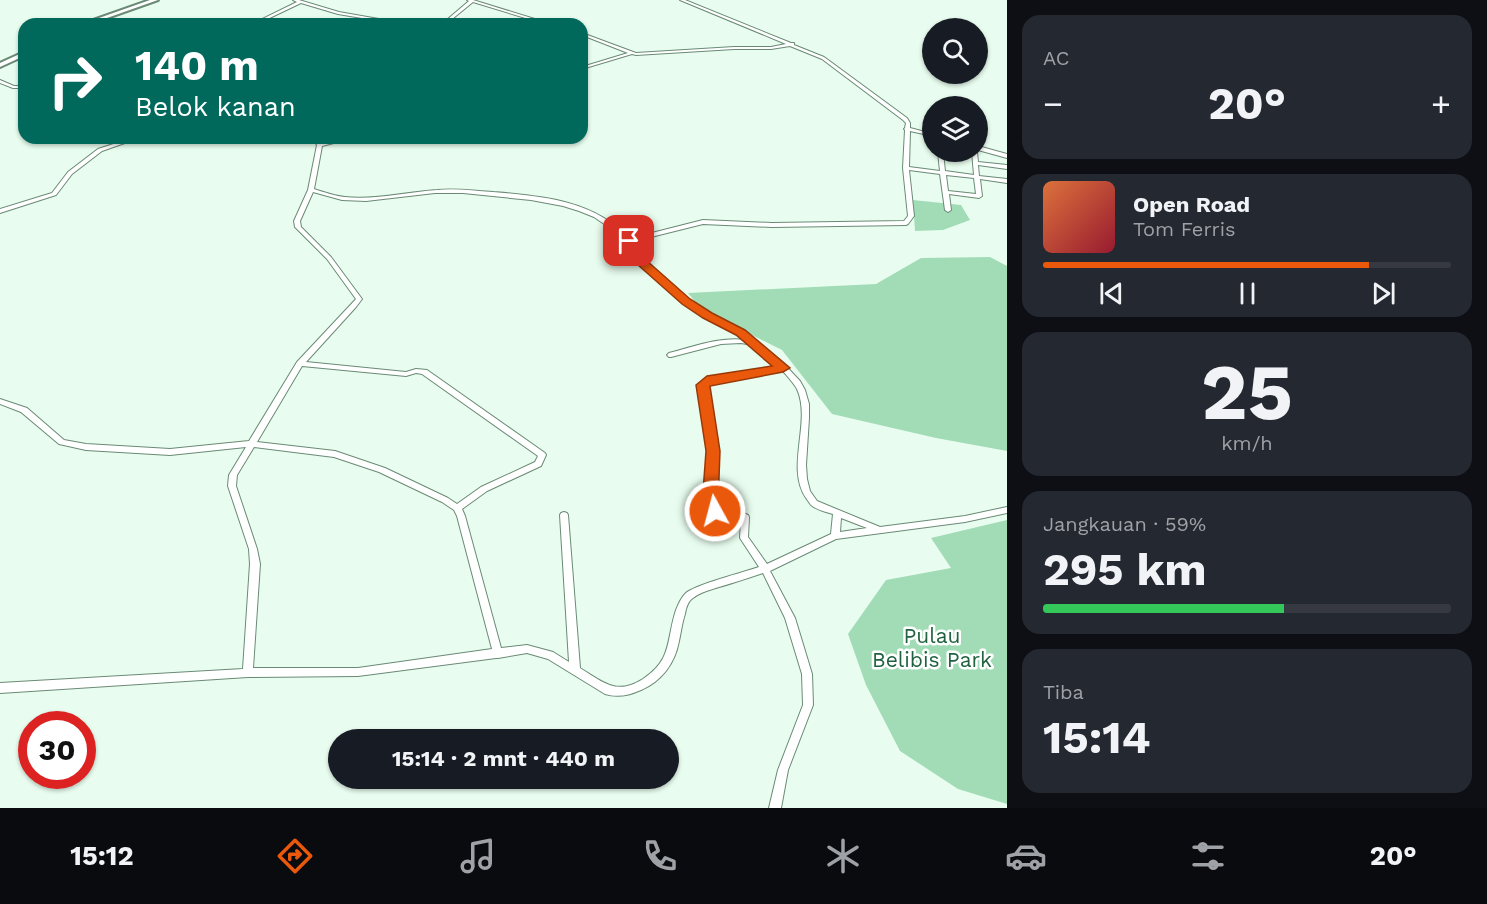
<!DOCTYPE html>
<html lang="id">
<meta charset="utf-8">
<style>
:root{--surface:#171b24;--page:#242831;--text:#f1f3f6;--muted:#9ea1a6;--line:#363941;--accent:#ea580c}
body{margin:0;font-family:"Work Sans",sans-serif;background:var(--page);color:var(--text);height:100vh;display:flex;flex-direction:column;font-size:22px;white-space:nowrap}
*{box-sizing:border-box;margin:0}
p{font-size:20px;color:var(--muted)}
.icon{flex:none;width:33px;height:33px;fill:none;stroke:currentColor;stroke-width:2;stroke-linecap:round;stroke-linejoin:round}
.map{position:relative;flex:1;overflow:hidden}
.panel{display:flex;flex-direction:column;gap:15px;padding:15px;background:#0d0f14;width:480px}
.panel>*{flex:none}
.hud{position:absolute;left:18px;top:18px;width:570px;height:126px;border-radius:18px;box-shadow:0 2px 4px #0004;background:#00695c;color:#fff;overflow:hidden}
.tools{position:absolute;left:922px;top:18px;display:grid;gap:12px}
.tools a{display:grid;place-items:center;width:66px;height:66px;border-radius:50%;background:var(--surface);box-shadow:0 2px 4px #0004;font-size:30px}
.speed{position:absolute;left:18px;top:711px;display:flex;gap:12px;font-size:30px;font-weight:700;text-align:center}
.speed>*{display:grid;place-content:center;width:78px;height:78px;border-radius:50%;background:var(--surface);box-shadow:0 2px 4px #0004;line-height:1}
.speed .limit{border:9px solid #d22;background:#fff;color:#111}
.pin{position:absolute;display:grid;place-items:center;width:51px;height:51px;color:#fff;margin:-26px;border-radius:12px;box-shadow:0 3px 9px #0006}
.me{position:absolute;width:66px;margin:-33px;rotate:353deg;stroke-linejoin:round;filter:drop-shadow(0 0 4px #0008)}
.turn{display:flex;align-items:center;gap:21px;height:126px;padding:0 18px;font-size:27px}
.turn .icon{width:78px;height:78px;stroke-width:2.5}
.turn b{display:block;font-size:42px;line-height:51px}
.big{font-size:45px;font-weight:700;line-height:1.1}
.panel .card{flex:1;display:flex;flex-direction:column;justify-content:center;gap:9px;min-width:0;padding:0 21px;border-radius:18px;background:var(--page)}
.panel .dial{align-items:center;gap:0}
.dial b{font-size:78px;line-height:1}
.song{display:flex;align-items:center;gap:18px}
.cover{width:72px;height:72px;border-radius:9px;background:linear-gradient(135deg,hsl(20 70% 55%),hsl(350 70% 35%))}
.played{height:6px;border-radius:3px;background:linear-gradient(90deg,var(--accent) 80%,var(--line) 80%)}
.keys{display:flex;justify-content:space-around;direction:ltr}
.heat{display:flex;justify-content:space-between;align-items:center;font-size:33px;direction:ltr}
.charge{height:9px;border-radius:4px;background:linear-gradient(90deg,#34c759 59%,var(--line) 0)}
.trip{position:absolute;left:328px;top:729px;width:351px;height:60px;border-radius:30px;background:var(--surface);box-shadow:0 2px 4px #0004;font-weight:700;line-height:60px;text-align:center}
.dock{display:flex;height:96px;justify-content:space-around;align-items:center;background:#090b0e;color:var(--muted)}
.dock .icon{width:42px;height:42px}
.dock .selected{color:var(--accent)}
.dock b{font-size:27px;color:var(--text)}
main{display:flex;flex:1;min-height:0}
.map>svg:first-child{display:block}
.green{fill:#a2dcb7}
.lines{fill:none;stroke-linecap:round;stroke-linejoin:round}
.street-casing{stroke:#6a8a75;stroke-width:2}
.secondary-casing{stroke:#6a8a75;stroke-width:4}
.street{fill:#fff;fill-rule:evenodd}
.secondary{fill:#fff;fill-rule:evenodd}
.route{fill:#ea580c;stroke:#983908;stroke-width:1.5}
.labels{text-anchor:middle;stroke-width:5;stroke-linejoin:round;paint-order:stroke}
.near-park-label{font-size:21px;fill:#20623f;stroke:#fff}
</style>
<main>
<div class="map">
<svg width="1007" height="808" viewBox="0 0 1007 808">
<rect width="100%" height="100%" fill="#e8fdef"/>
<path class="green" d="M913 200 961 205 970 220 943 230 915 231Z
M990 257 1007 266V451L936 438 832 414 782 350 702 310 688 293 876 284 921 258Z
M1007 520V804L958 789 900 751 866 685 848 634 886 580 951 568 931 538Z"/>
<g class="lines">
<g class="street-casing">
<path id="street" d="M293 0H299L339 12 407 24H398L338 14 301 3 257 24H252L297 2Z
M467 0H473L551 24H545L473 2 446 24H442L469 1Z
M680 0H685L791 43H794V45L824 57 907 118 910 123V128L933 134V136L910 131 909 167 940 171 938 152H943L945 171 974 175 972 152H977L978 162 1007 165V169L978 165 979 176 1007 179V183L980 179 982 196 979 198 949 194 951 210 948 212 945 210 940 174 909 170 914 216 908 224 906 225 772 227 703 224 631 242 650 267 677 291 697 307 735 327 756 341 785 365 800 381 805 390 809 404V418L806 465 807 479 810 491 817 501 880 527 965 516 1007 507V513L965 522 836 539 770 571 795 618 812 674 813 705 788 770 781 808H769L778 770 803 705 802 674 785 618 763 573C748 578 733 583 719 587 710 590 700 592 693 598 688 601 686 608 685 614 682 623 681 632 679 641 675 663 662 681 641 690 630 695 618 698 605 694L548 659 527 653 498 658H496L358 676 248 677 0 693V683L243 669 250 564 249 549 228 486 229 475 246 447 170 455 86 450 59 444 21 412 0 404V399L27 408 64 440 86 444 170 449 249 441 297 362 356 299 327 259 295 227 294 221 308 190 317 145 312 138H317L321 143 344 138H353L322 146 314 189C324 192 334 196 345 197 376 200 407 192 437 190 456 188 474 191 493 192 539 196 597 200 628 239L703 220 772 223 904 221 908 216 903 168 905 130 904 129 905 128 906 123 903 120 822 59 790 46 771 49H734L636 55 632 54 582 69V67L628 53 582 35V33L636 53 734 47H771L786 44ZM946 175 974 178 976 194 948 191ZM313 192 342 200 366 201 435 193H463L531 200 563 206 579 211 594 217 613 230 646 270 682 302 698 313 746 340C720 336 693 347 669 353L667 355 669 357H671L721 344 741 343 753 345 778 367 707 379H704L699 385 709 451 706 506C715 517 728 513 741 519L740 538 759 567C745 572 693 585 685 594 681 598 678 605 676 610 666 640 673 659 643 679 616 696 603 682 580 668L568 515 567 513 564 512 561 513 560 515 569 662 553 652 527 645 501 648 465 516 462 509 487 491 541 466 546 455 545 453 427 370 416 369 406 372 306 362 356 307 362 299 331 257 301 227 300 221ZM302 366 406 376 416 373 422 374 538 456 535 462 481 487 457 504 448 498 385 468 335 451 257 442ZM782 370C787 376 793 382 797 389 812 422 785 467 806 498 806 498 811 505 811 505 817 510 826 512 833 514L831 534 767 564 748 537 749 517 748 515C737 509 724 511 714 505L717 451 707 386 709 383ZM254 447 334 457 379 472 442 502 454 510 457 516 492 649 358 668H253L260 564 257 549 236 486 237 475ZM841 518 867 528 840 532Z
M0 80 14 86H24V88H13L0 83Z
M132 138H139L102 151 72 174 56 195 0 213V209L52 193 68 172 98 149Z
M978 146 1007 154V158L978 150Z"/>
</g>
<g class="secondary-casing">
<path id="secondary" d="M150 0H158L90 24H82Z
M24 52V56L0 67V63Z"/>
</g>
<use href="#street" class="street"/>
<use href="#secondary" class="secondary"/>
</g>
<path class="route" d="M629 238 633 239 646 260 690 299 712 313 745 330 790 368 783 372 710 386 720 451 718 504 723 511 721 515H710L702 506 706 451 696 385 707 376 772 366 736 335 703 318 682 304 637 264 624 241Z"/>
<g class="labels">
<g class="near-park-label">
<text x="932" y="643">Pulau<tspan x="932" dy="24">Belibis Park</tspan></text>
</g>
</g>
</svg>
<div class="tools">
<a><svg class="icon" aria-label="search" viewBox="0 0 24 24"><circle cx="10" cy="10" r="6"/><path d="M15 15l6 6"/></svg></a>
<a><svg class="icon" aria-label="layers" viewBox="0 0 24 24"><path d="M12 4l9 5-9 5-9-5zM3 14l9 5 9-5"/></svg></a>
</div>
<div class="speed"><div class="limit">30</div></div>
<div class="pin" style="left:629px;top:241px;background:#d93025"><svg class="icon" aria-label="arrive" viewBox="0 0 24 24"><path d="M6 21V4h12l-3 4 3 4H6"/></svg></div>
<svg class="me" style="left:715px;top:511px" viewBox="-20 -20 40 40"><circle r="17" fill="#ea580c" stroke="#fff" stroke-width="3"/><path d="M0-11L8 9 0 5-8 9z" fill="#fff"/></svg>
<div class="trip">15:14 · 2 mnt · 440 m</div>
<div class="hud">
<div class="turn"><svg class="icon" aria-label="right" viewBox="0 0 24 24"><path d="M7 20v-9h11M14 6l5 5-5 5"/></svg><div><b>140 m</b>Belok kanan</div></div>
</div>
</div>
<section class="panel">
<div class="card"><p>AC</p>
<div class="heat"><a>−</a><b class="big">20°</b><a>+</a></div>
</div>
<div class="card">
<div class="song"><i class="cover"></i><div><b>Open Road</b><p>Tom Ferris</p></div></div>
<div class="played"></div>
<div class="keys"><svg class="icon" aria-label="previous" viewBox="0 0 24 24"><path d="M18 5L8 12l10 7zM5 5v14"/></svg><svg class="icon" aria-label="pause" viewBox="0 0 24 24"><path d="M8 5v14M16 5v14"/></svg><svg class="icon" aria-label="next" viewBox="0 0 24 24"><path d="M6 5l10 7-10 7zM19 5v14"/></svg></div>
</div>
<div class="card dial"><b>25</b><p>km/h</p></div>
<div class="card"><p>Jangkauan · 59%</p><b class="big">295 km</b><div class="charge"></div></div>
<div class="card"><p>Tiba</p><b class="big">15:14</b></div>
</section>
</main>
<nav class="dock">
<b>15:12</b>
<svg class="icon selected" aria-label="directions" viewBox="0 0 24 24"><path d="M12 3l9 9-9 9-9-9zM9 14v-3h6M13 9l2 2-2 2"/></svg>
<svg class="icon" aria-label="music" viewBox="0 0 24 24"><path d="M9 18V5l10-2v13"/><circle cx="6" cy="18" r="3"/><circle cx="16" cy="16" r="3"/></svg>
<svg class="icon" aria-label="phone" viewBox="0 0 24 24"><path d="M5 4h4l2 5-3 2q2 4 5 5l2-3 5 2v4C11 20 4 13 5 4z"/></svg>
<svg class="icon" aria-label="climate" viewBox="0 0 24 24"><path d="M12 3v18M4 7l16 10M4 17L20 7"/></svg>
<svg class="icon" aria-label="car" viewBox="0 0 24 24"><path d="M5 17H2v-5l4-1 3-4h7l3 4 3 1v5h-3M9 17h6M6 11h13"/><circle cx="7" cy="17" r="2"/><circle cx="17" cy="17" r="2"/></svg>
<svg class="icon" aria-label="filters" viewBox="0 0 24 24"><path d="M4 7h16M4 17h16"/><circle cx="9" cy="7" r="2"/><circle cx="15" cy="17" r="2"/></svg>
<b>20°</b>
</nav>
